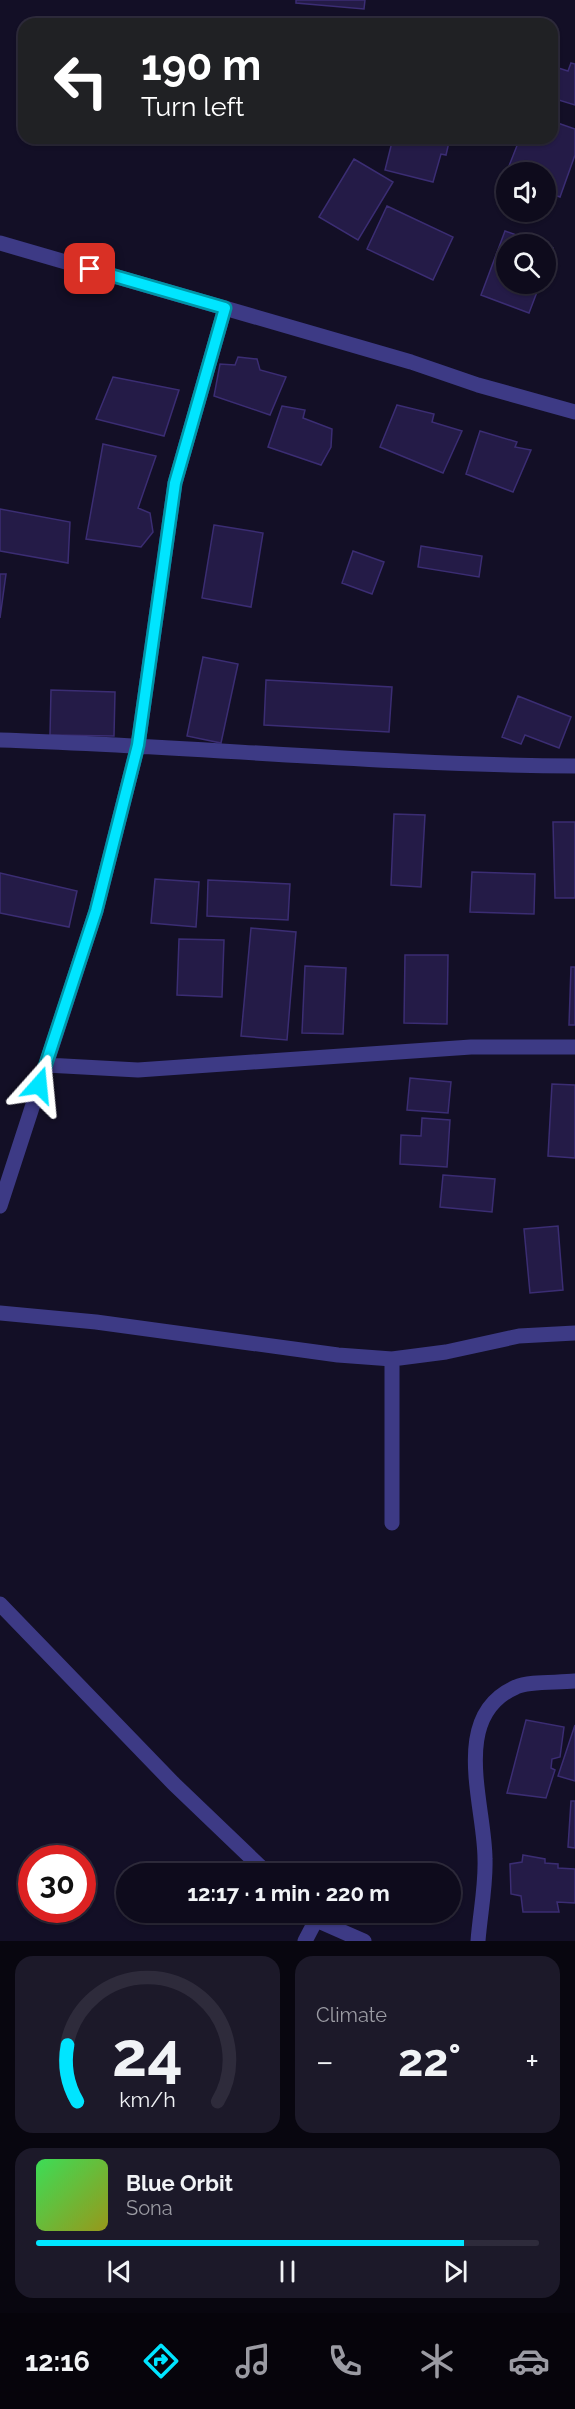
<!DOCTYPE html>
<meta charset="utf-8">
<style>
:root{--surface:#0e0b1c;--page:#1c1929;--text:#f1f3f6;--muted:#9b9ba3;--line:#2e2b3b;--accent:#00e5ff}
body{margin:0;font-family:Raleway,sans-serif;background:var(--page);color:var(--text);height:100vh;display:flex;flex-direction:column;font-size:22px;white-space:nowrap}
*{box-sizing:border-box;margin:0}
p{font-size:20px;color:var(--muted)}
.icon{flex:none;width:33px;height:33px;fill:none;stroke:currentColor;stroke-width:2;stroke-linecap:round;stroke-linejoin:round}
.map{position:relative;height:1941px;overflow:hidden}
.details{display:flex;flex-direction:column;gap:15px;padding:15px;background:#08060f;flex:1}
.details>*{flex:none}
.top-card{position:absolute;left:18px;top:18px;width:540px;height:126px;border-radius:18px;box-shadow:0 2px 4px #0004,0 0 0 2px var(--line);background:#202124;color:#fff;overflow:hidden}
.fabs{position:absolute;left:496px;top:162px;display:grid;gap:12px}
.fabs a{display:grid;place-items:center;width:60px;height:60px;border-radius:50%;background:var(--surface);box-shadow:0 2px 4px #0004,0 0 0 2px var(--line);font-size:30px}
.speed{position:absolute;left:18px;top:1845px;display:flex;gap:12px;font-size:30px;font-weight:700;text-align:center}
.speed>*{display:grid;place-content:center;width:78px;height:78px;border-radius:50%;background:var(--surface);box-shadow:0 2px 4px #0004,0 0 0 2px var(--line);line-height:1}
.speed .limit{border:9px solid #d22;background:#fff;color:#111}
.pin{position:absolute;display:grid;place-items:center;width:51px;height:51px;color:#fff;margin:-26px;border-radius:12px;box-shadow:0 3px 9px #0006}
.me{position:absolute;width:66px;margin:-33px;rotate:18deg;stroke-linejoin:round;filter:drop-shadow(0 0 4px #0008)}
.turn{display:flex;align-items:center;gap:21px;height:126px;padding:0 24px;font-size:27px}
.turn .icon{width:78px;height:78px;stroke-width:2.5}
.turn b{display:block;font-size:42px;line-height:51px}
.big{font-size:45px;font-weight:700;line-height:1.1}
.details .tile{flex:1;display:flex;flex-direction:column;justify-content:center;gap:9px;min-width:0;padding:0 21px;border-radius:18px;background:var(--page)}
.details .dial{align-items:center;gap:0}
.dial svg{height:156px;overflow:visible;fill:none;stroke:var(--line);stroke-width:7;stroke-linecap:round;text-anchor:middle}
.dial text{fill:var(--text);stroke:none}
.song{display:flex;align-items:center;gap:18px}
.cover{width:72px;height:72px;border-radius:9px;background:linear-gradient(135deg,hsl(130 70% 55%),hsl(60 70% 35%))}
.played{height:6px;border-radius:3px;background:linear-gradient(90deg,var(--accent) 85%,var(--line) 85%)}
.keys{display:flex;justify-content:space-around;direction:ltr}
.heat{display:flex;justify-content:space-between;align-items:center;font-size:33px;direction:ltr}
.details .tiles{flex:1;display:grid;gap:15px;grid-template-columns:1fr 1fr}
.tile:last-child{grid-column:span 2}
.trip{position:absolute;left:116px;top:1863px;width:345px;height:60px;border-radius:30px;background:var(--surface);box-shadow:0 2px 4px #0004,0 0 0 2px var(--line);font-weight:700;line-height:60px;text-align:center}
.tabs{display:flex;height:96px;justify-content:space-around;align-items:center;background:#06040b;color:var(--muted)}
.tabs .icon{width:42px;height:42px}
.tabs .selected{color:var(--accent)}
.tabs b{font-size:27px;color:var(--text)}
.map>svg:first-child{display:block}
.building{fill:#241b47;stroke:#3b2d73;stroke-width:1.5}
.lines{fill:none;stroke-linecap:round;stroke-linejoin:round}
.minor{stroke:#3d3a85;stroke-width:15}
.route-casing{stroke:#0095a6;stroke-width:15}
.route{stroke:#00e5ff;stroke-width:10}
</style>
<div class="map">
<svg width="575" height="1941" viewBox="0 0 575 1941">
<rect width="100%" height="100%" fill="#130f26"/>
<path class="building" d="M296 0H365L364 9 296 3Z
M287 18 407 24H287Z
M571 63 575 64V105L552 98V66L568 71Z
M552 121 575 129V155L560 197 546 192V172L507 171 520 138 528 142 529 138H552Z
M393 138H450L446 155 441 154 433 182 385 170Z
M354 159 393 182 358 240 319 217Z
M387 206 453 237 433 280 367 249Z
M505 231 542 244H507V284H540L529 313 481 295Z
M546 246 553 248 546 267Z
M238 357 257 359 260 370 286 377 270 415 214 396 220 364 235 365Z
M113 377 179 390 164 436 96 419Z
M397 405 434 414 432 422 462 431 443 473 380 447Z
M282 406 305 410 303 418 332 429 331 447 321 465 268 447Z
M480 431 517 442 515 447 531 450 513 492 466 474Z
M103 444 156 456 138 508 150 513 153 532 141 547 86 539Z
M0 509 70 522 68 563 0 551Z
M214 525 263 533 251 607 202 598Z
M421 546 482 556 479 577 418 567Z
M353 551 384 562 372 594 342 583Z
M0 574H6L0 618Z
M203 657 238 664 221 743 187 736Z
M266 680 392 687 389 732 264 725Z
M51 690 115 692 114 736 50 735Z
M518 696 571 717 559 748 525 735 521 744 502 737Z
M394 814 425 815 421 887 391 885Z
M553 822H575V898H555Z
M472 872 535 874 534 914 470 912Z
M0 873 77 891 69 927 0 913Z
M155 879 199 882 196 927 151 923Z
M208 880 290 884 288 920 207 916Z
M251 928 296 932 287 1040 241 1036Z
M179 939 224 940 222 997 177 995Z
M405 955H448L447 1024 404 1023Z
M305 966 346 968 343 1034 302 1033Z
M571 967H575V1025H569Z
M410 1078 451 1082 448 1113 407 1110Z
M552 1084 575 1085V1158L548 1156Z
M422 1118 450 1120 447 1167 400 1164 401 1135 421 1136Z
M443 1175 495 1179 492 1212 440 1207Z
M558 1226 563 1290 530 1293 524 1229Z
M526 1720 564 1727 560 1757 552 1759 551 1768 555 1770 546 1798 507 1793Z
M575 1725V1781L558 1776Z
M571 1801H575V1848L568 1847Z
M523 1855 545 1859V1863L558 1864V1868L575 1869V1903L557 1902 559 1912H523L521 1896 511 1894 510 1864 522 1862Z
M139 1912H155L142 1919Z"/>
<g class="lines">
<path class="minor" d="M0 243 411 362 478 385 575 412
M0 740C192 746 383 765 575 766
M46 1065 138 1070 471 1047H575
M0 1206 96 911 138 745 175 483 225 308
M0 1313 96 1322 338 1355 392 1359 446 1352 519 1336 575 1333
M392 1359V1523
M0 1604 173 1783 268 1874
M309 1912 316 1920 364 1941
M305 1941 316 1920
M478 1941C480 1914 486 1886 485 1859 485 1805 449 1716 516 1687 529 1681 559 1683 575 1681"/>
</g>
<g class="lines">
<g class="route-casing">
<path id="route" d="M39 1085 96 911 138 745 175 483 225 308 90 269"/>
</g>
<use href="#route" class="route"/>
</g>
</svg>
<div class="fabs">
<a><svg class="icon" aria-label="sound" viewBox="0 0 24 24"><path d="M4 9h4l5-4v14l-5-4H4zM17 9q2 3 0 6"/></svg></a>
<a><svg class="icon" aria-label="search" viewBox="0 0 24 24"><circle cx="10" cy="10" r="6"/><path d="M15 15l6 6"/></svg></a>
</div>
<div class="speed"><div class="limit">30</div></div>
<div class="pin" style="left:90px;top:269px;background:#d93025"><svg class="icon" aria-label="arrive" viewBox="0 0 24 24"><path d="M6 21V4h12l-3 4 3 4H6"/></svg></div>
<svg class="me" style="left:39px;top:1085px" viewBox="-20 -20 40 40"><path d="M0-17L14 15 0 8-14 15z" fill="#00e5ff" stroke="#fff" stroke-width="4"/></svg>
<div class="trip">12:17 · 1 min · 220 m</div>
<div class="top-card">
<div class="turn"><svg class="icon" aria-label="left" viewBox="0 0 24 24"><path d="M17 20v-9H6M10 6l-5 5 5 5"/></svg><div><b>190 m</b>Turn left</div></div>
</div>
</div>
<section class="details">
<div class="tiles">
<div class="tile dial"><svg viewBox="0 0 100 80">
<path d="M14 69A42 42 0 1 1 86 69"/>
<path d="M14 69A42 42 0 0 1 9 40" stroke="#00e5ff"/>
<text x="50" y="56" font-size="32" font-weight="700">24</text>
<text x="50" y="72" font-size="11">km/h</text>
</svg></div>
<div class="tile"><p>Climate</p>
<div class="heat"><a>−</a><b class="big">22°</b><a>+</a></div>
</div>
<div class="tile">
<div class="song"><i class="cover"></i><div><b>Blue Orbit</b><p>Sona</p></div></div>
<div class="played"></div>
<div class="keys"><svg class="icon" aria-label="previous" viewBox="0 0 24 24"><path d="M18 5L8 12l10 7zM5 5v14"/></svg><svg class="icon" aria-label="pause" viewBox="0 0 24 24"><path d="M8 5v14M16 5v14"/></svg><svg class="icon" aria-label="next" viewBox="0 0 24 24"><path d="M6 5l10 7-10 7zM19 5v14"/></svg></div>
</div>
</div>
</section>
<nav class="tabs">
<b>12:16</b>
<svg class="icon selected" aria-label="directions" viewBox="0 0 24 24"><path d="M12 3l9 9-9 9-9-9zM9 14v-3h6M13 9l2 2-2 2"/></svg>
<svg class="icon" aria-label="music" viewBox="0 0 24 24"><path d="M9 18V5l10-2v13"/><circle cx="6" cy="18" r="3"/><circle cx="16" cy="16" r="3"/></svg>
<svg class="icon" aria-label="phone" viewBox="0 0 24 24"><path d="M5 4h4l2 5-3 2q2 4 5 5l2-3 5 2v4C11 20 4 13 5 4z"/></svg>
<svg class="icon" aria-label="climate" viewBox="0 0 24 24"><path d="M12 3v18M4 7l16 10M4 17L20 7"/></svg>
<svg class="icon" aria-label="car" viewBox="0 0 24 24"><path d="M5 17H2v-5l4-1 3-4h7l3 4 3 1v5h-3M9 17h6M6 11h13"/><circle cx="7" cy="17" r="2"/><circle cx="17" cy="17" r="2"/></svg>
</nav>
